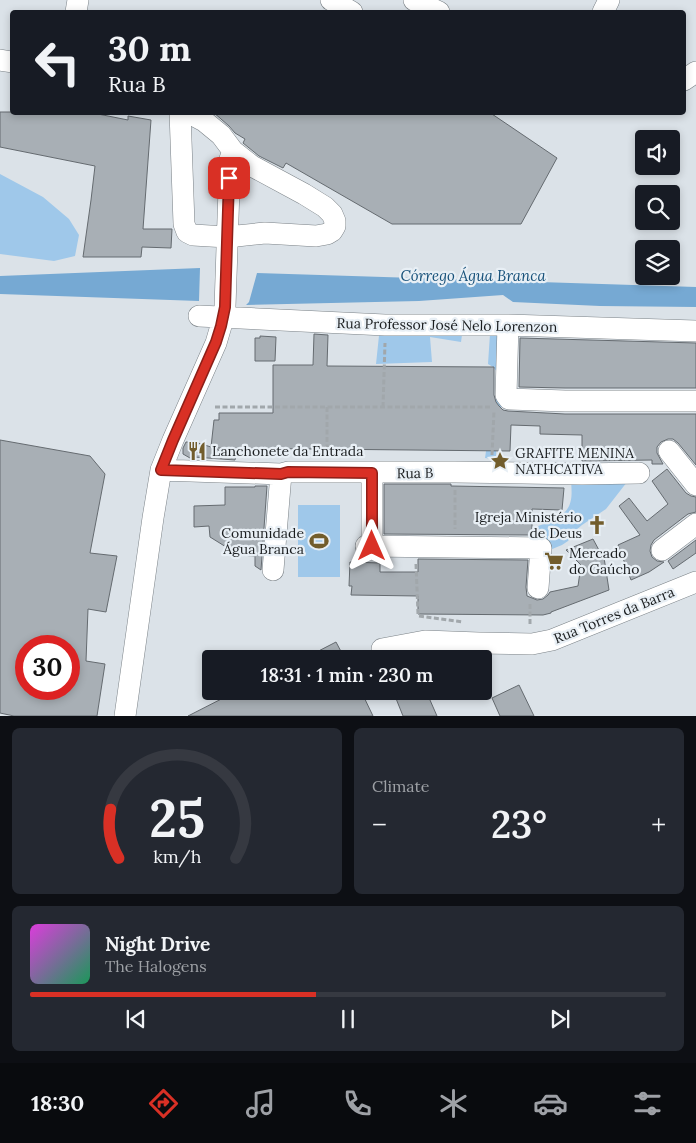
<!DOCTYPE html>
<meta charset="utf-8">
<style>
:root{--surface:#171b24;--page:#242831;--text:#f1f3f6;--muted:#9ea1a6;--line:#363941;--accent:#d93025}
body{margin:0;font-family:Lora,serif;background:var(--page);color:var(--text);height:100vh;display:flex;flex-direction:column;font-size:19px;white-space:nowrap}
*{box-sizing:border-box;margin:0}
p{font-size:16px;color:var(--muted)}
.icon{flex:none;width:28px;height:28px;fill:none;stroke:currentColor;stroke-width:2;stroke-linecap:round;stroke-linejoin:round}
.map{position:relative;height:716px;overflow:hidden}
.sheet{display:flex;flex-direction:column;gap:12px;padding:12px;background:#0d0f14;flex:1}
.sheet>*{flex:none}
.banner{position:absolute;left:10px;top:10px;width:676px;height:105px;border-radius:5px;box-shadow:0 2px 8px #0003;background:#171b24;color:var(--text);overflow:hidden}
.fabs{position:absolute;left:635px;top:130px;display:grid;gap:10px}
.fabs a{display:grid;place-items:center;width:45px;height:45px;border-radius:5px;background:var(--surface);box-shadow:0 2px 8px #0003;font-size:25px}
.speed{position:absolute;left:15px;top:635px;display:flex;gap:10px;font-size:25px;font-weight:700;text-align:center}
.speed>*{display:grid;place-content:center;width:65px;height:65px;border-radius:50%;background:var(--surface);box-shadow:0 2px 8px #0003;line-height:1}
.speed .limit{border:8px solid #d22;background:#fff;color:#111}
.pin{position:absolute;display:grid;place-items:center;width:42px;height:42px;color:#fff;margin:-21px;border-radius:10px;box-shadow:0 2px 8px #0006}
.me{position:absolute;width:55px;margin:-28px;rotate:0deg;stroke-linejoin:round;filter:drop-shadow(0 0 4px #0008)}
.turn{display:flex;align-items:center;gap:18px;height:105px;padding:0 15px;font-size:22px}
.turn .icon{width:65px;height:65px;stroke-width:2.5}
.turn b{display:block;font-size:35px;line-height:42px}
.big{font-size:38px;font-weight:600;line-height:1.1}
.sheet .card{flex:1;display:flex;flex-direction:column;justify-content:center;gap:8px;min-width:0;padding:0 18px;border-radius:8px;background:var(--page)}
.sheet .dial{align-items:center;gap:0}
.dial svg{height:130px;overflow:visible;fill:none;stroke:var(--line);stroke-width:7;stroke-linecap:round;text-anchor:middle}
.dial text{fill:var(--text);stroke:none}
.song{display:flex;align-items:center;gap:15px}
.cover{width:60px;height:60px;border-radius:8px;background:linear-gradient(135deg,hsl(300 70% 55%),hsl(150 70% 35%))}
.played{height:5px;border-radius:2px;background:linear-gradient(90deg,var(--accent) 45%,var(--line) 45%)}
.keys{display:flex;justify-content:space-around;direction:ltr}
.heat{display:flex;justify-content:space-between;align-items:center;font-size:28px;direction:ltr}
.sheet .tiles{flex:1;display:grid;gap:12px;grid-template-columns:1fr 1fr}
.card:last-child{grid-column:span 2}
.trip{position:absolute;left:202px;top:650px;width:290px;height:50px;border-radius:5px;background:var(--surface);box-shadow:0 2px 8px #0003;font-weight:600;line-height:50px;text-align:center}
.tabs{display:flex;height:80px;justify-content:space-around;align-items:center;background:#090b0e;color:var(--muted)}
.tabs .icon{width:35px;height:35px}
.tabs .current{color:var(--accent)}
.tabs b{font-size:22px;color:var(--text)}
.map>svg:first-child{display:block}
.green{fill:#9fc8ea}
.water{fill:#76a9d3}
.building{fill:#a8afb5;stroke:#656b70;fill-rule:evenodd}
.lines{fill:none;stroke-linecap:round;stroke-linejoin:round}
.minor-casing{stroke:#7b8287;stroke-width:22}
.path{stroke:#a1a7ab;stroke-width:3;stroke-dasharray:5 2.5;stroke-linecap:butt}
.minor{stroke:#fff;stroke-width:21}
.route-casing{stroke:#8d1f18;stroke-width:12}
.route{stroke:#d93025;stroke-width:9}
.labels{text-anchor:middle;stroke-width:4.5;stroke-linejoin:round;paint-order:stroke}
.street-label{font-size:14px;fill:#1a1d1f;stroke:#e8eff5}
.poi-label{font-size:14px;fill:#1a1d1f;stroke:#e8eff5;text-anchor:start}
.water-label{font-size:15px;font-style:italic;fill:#17517a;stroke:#e8eff5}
</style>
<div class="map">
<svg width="696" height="716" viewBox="0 0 696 716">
<rect width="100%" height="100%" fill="#dbe2e8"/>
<path class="green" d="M0 174 43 197 69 219 79 235 75 256 54 261 0 254Z
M380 326 463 328 461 342 430 337 432 362 376 364Z
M500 332 507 400 497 413 496 463 493 472V459L485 458 493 403 499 394V374L493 367 488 364 490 334Z
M571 475 627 482 606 509 582 525 575 531 568 541 562 545 545 552 535 541V528C543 523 550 522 557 518 576 507 571 493 571 475Z
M340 505V577H298V505Z"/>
<path class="water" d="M200 268 199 301 0 294V276Z
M257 273 696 287V307L600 306 513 302 503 295 419 301 246 305 249 302Z"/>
<path class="building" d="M0 112H88L128 120V116L151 120 143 229H172L171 248 142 247 141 257H83L91 200 95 166 0 147Z
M213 112H489L557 158 521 224H392L286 163 283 168 259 156 243 143 245 139 235 133 229 126Z
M314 334 328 335 327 366 494 367V395L496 402 499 406 503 410 508 411 565 414H696V465L678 443 673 439H668L661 442 657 447V453L663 464H652V460L582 461V435L540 434V426L511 425 510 451 213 448 236 456 235 460 194 457 190 458 183 454V448L186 442H195L211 447 214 420H219V413H273V365H313Z
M260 336 276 337 275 361H255V338H260Z
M520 338 696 343V388H565L519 387Z
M0 440 90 456 105 474 90 553 117 556 106 612 88 609 86 661 105 664 97 716H14L0 713ZM26 646H69V689H26Z
M667 469 686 493 691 496 696 497V512L688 514 654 540 651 545 650 551 652 557 657 561 664 562 649 572 631 580 618 545 640 535 619 506 629 498 647 521 668 504 652 481Z
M384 484H451V486L564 488 562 510 532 509V535L384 534Z
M255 486H267L261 570 255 566V556L239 555 210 537 209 526 194 527V506L225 505V487H255Z
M593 539 600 552 603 551 609 590 551 612V613L543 615 418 614V596L351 595 352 586H349L350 562 380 563V572H418V559L528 560 526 587 527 596 537 600 543 599 548 595 550 592 578 586 581 565 566 550Z
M696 540V553L673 569 668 561Z
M336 642 345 659H303Z
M519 685 534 716H500L492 698Z
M237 691H361L373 716H188Z
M393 691H426L437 716H403Z"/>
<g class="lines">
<g class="minor-casing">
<path id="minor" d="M331 0 352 12
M414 0 439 12
M76 12 78 0
M603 12 609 0
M0 60 12 62
M684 80 696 72
M180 112 184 224 187 232 193 235 227 237 265 233 316 236 327 234 332 231 335 226V221L332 214 325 207 304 194 252 166 233 151 221 135 204 121 187 112
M199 316 385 325H508L696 331
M508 325 506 395 509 399 565 401H696
M669 451 696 485
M161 470 281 474 288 472H455L582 474 639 473
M366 546 541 548 538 588
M372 546V473
M662 550 696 524
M273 570 281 474
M382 649 425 641 479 643 532 644 552 640 696 582
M125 716 153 518 161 470 173 440 216 343 221 326 225 307 230 159 233 151"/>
</g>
<path class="path" d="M215 407H491
M327 407V454
M383 407 385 343
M492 455 494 411
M455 490V529
M416 564 418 614
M530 604V625
M419 616 463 622"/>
<use href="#minor" class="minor"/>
</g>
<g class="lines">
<g class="route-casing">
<path id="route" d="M229 178 225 307 221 326 216 342 173 440 161 470 281 474 288 472 372 473V546"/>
</g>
<use href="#route" class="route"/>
</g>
<defs>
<g id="restaurant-bare" transform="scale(1.5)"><path d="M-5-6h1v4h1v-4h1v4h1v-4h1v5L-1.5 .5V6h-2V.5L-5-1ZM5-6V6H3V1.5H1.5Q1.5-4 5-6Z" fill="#725d2c" stroke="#e8eff5" stroke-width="2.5" paint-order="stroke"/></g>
<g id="sight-bare" transform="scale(1.5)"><path d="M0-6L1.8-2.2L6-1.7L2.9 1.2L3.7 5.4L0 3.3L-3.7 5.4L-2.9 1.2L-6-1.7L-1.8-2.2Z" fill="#725d2c" stroke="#e8eff5" stroke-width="2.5" paint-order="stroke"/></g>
<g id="church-bare" transform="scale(1.5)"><path d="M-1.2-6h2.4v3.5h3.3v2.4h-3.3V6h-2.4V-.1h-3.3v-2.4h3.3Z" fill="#725d2c" stroke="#e8eff5" stroke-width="2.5" paint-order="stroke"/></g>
<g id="stadium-bare" transform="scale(1.5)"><path d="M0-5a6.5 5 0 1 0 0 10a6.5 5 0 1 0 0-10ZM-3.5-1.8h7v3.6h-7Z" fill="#725d2c" stroke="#e8eff5" stroke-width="2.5" paint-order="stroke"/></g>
<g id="supermarket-bare" transform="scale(1.5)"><path d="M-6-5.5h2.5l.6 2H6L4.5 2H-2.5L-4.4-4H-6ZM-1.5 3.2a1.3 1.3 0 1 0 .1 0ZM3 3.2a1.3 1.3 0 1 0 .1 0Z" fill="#725d2c" stroke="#e8eff5" stroke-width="2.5" paint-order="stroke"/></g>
</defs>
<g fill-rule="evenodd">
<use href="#restaurant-bare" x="197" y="451"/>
<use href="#sight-bare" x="500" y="461"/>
<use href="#church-bare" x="597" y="525"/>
<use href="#stadium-bare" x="319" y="541"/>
<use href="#supermarket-bare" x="554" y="561"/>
</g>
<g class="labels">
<g class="street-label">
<text transform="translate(447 325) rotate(1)" y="5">Rua Professor José Nelo Lorenzon</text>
<text transform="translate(415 473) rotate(-1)" y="5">Rua B</text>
<text transform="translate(614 615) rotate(-22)" y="5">Rua Torres da Barra</text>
</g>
<g class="poi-label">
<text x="212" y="456">Lanchonete da Entrada</text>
<text x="515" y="458">GRAFITE MENINA<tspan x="515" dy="16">NATHCATIVA</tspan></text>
<text x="582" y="522" text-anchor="end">Igreja Ministério<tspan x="582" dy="16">de Deus</tspan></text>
<text x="304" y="538" text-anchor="end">Comunidade<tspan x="304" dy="16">Água Branca</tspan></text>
<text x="569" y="558">Mercado<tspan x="569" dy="16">do Gaúcho</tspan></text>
</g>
<g class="water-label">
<text x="473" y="281">Córrego Água Branca</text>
</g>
</g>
</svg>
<div class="fabs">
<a><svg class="icon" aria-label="sound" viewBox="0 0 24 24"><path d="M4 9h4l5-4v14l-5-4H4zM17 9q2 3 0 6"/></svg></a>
<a><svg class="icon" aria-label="search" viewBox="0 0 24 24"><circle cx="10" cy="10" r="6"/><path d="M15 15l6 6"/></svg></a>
<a><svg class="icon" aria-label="layers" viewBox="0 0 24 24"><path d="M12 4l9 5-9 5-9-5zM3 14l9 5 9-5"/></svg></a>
</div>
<div class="speed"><div class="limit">30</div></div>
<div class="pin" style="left:229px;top:178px;background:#d93025"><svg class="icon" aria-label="arrive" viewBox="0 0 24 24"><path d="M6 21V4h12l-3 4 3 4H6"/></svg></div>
<svg class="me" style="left:372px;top:546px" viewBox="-20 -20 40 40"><path d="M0-17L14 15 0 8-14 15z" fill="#d93025" stroke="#fff" stroke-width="4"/></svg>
<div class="trip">18:31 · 1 min · 230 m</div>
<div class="banner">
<div class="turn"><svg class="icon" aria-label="left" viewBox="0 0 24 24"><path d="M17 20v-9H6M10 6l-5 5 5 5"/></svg><div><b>30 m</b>Rua B</div></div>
</div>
</div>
<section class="sheet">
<div class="tiles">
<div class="card dial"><svg viewBox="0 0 100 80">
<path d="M14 69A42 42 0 1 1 86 69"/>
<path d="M14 69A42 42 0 0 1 9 39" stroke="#d93025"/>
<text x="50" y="56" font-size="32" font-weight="700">25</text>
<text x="50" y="72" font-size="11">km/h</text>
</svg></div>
<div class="card"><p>Climate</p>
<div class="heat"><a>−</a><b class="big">23°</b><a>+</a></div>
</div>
<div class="card">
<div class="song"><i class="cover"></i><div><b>Night Drive</b><p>The Halogens</p></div></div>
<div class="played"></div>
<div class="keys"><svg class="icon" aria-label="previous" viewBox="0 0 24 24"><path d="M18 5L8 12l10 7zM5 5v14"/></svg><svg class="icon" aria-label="pause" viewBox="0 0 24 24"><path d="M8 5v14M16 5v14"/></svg><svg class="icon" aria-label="next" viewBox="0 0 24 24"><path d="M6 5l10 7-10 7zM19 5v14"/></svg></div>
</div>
</div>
</section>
<nav class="tabs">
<b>18:30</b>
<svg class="icon current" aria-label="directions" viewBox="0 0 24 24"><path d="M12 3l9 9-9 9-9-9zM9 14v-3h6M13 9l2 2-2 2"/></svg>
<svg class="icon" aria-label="music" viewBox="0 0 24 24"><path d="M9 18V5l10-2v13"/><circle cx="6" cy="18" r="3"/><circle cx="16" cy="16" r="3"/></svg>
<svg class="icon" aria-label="phone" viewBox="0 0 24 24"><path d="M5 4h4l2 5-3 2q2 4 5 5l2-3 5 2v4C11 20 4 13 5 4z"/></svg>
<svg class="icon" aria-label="climate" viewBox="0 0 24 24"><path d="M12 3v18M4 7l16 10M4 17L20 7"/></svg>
<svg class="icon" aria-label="car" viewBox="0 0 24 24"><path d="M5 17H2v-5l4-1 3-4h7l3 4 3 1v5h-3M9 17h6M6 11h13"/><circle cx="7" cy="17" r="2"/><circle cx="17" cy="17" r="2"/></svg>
<svg class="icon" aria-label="filters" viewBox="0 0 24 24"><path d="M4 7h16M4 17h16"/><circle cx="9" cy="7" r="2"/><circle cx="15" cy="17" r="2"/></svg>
</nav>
